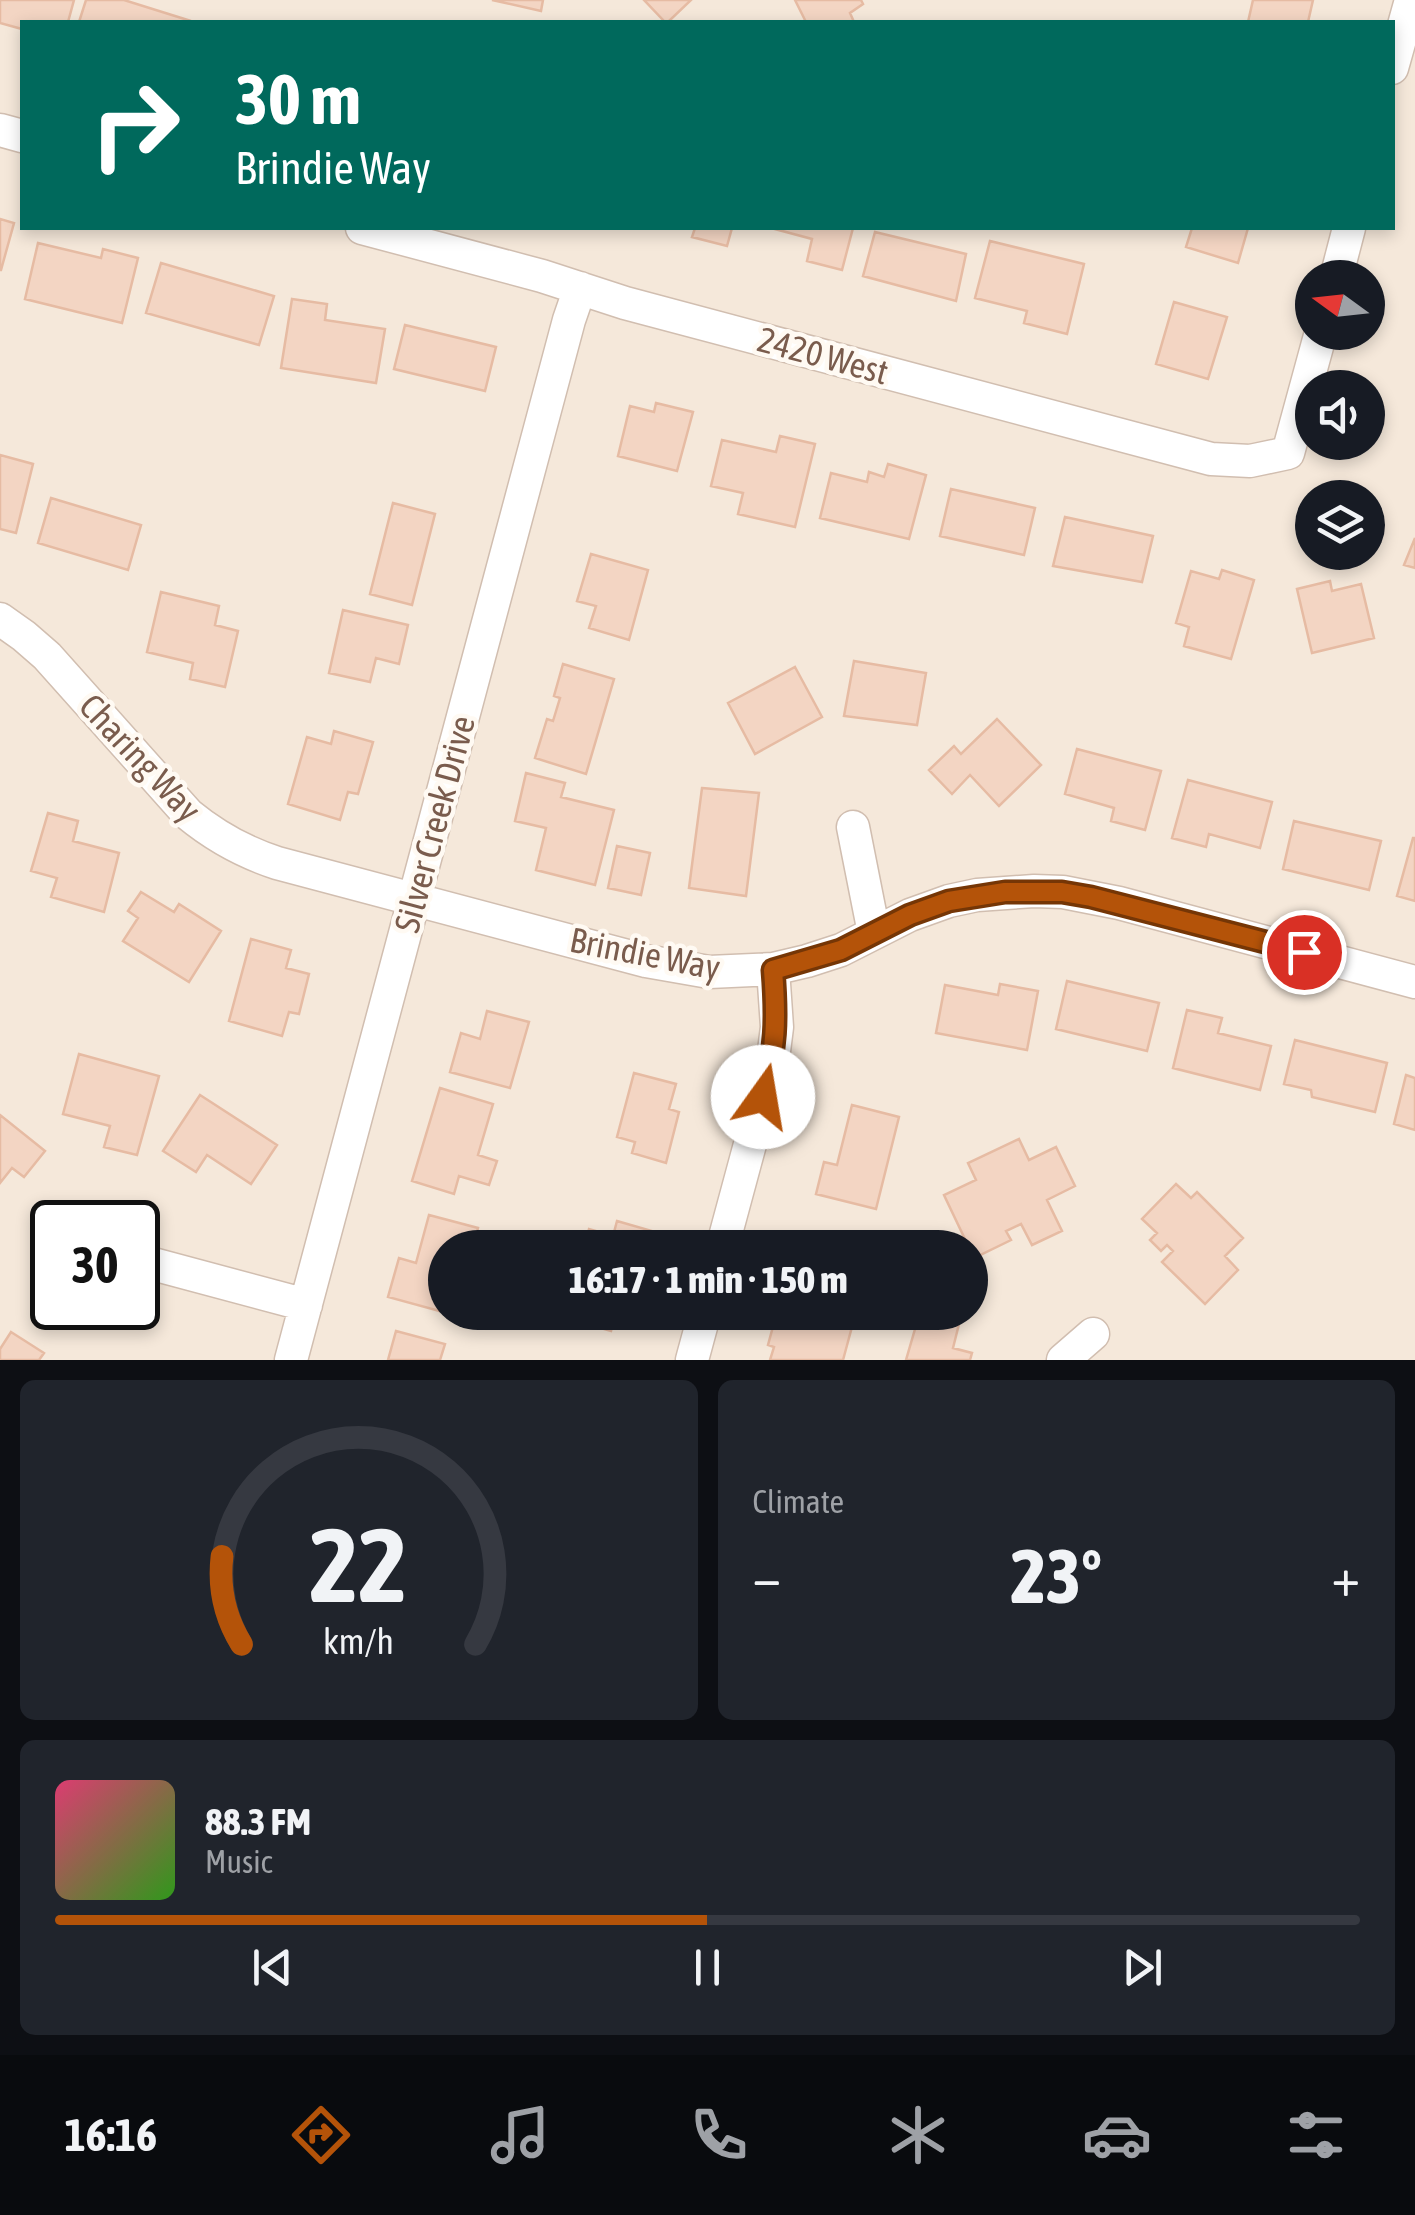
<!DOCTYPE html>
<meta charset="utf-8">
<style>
:root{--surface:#171b24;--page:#20242c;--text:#f1f3f6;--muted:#9ea1a6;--line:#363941;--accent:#b45309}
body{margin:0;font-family:"Asap Condensed",sans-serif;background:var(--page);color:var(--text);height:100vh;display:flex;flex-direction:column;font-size:38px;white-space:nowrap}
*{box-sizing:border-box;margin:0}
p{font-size:32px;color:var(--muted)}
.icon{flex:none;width:55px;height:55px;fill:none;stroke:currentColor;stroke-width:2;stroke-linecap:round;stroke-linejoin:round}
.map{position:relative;height:1360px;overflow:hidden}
.sheet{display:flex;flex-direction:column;gap:20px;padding:20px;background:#0d0f14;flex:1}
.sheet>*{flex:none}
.banner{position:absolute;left:20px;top:20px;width:1375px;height:210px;border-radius:0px;box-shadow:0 5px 15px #0003;background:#00695c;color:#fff;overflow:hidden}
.needle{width:65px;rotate:285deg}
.buttons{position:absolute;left:1295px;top:260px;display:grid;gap:20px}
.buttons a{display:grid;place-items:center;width:90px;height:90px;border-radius:50%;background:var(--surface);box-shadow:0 5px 15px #0003;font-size:50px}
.speed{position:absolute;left:30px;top:1200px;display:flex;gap:20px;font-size:50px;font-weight:700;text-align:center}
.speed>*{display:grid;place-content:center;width:130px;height:130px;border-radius:50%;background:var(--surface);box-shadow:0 5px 15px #0003;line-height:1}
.speed .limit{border:5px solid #111;border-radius:15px;background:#fff;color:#111}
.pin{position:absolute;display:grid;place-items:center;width:85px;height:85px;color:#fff;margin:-42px;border:5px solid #fff;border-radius:50%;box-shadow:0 2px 10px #0007}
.me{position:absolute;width:110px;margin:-55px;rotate:13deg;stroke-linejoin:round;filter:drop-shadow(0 0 8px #0008)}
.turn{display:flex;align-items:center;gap:35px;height:210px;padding:0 50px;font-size:45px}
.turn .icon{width:130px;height:130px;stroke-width:2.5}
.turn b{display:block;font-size:70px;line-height:85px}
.big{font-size:75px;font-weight:800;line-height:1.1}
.sheet .tile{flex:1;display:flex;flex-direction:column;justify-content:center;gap:15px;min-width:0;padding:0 35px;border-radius:15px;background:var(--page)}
.sheet .dial{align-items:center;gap:0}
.dial svg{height:260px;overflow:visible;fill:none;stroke:var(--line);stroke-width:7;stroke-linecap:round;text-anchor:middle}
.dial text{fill:var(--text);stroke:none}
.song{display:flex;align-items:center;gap:30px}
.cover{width:120px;height:120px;border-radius:15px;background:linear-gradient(135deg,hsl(340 70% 55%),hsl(110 70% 35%))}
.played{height:10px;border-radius:5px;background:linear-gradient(90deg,var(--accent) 50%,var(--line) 50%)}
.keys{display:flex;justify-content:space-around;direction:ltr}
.heat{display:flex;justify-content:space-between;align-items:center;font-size:55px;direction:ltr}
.sheet .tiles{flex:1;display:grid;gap:20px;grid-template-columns:1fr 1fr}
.tile:last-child{grid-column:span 2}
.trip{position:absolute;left:428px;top:1230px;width:560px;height:100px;border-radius:50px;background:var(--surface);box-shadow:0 5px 15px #0003;font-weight:800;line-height:100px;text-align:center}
.dock{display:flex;height:160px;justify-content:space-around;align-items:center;background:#090b0e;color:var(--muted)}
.dock .icon{width:70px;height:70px}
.dock .active{color:var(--accent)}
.dock b{font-size:45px;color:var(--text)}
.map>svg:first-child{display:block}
.residential{fill:#f5e8da;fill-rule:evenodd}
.building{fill:#f3d5c3;stroke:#e6bba3;stroke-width:2.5}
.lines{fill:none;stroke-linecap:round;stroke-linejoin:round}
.minor-casing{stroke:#d1beb0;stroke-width:35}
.minor{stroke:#fff;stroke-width:32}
.route-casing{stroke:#753606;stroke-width:25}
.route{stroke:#b45309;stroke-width:18}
.labels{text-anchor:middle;stroke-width:9;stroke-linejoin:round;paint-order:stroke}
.street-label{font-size:35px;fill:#7a5c4d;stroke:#fffaf3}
</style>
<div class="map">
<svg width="1415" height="1360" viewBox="0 0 1415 1360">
<rect width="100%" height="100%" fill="#fdf6ec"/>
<path class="residential" d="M0 0H1415V1360H0ZM22 22H1392V228H22ZM1312 278H1368V332H1312ZM1312 388H1368V442H1312ZM1312 498H1368V552H1312ZM52 1222H138V1308H52ZM445 1248H970V1312H445Z"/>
<path class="building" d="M0 0H74L68 22H22V29L0 23Z
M86 0H124L191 21 79 22Z
M492 0H543L541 11Z
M644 0H691L668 22H665Z
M795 0H861L863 4 850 13 854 22H806Z
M1253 0H1313L1308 22H1248Z
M0 219 14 223 1 270H0Z
M695 228H732L727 246 692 237Z
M771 228H853L842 270 807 261 812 239Z
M1192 228H1248L1238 263 1186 247Z
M875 232 966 254 956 301 863 276Z
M990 241 1084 264 1067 334 1024 323 1027 311 975 298Z
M38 243 101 258 103 249 138 258 122 323 25 299Z
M161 263 274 296 259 345 146 313Z
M292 299 327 304 325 320 385 329 376 383 281 368Z
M1174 302 1227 317 1208 379 1156 364Z
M405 325 496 347 485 391 394 369Z
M656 403 693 412 677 471 618 456 630 406 654 412Z
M780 436 815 444 795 527 738 514 743 493 711 486 722 440 776 452Z
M0 455 33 464 16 533 0 529Z
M888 464 926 475 909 539 820 518 831 473 867 482 869 472 884 477Z
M951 489 1035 508 1024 555 940 536Z
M51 498 141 525 128 570 38 543Z
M393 503 435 514 412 605 370 594Z
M1065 517 1153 536 1142 582 1053 566Z
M1415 538V568L1404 565Z
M591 554 648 570 629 640 589 628 596 606 577 601Z
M1222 570 1254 580 1231 659 1184 646 1189 627 1176 623 1191 571 1219 579Z
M1330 581 1332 591 1361 584 1374 638 1312 653 1297 589Z
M161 592 219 606 215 625 238 631 225 687 190 679 193 663 147 652Z
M343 610 408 625 399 664 376 658 370 682 329 673Z
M854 661 926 673 917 725 844 716Z
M563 664 614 679 586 774 535 758 547 719 553 721 560 698 554 696Z
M795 667 822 717 755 754 728 703Z
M997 719 1041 765 999 806 970 775 952 794 929 770 954 746 961 754Z
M334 731 373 742 358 794 348 792 340 820 288 804 307 737 331 744Z
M1077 749 1161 771 1145 830 1111 821 1114 808 1065 794Z
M526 773 565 783 561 797 614 810 595 885 536 870 546 828 515 821Z
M1188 780 1272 802 1260 848 1209 834 1206 847 1172 838Z
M702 788 759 793 746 896 689 888Z
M48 813 78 821 73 841 119 853 104 912 51 897 57 878 31 871Z
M1294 821 1381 841 1369 890 1283 869Z
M1413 838H1415V901L1397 896Z
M617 846 650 853 641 895 608 888Z
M141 892 174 912 179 904 221 931 189 982 123 941 138 918 128 911Z
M251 939 291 950 286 968 309 974 299 1014 289 1012 282 1036 229 1021Z
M1067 981 1159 1003 1147 1051 1056 1029Z
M1000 984 1038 991 1027 1050 936 1033 945 985 998 995Z
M1187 1010 1222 1018 1218 1033 1271 1046 1260 1090 1173 1068Z
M487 1011 529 1022 510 1088 450 1072 461 1033 480 1039Z
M1295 1040 1387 1063 1375 1112 1312 1097 1311 1090 1284 1084Z
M79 1054 159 1076 137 1155 104 1147 110 1126 63 1114Z
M634 1073 676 1084 669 1109 679 1112 666 1163 632 1153 635 1142 617 1137Z
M1406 1075 1415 1078V1130L1394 1124Z
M440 1088 493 1104 478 1155 497 1161 489 1185 459 1176 454 1194 412 1181Z
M200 1095 277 1145 251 1184 207 1155 196 1172 163 1151Z
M852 1105 899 1117 876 1209 816 1194 824 1162 837 1165Z
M0 1115 45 1151 24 1177 12 1168 0 1183Z
M1019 1139 1029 1160 1056 1147 1075 1186 1047 1200 1062 1231 1032 1245 1021 1224 1006 1231 1011 1240 974 1258 944 1195 976 1180 968 1163Z
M1176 1184 1191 1198 1197 1192 1243 1238 1225 1256 1238 1270 1205 1304 1162 1262 1173 1251 1167 1245 1161 1251 1150 1240 1157 1233 1142 1219Z
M429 1215 478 1228 473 1248H445V1312H455L454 1315 388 1297 399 1258 416 1263Z
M617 1221 652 1231 647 1248H584L589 1229 613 1236Z
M567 1312H616L611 1331 565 1318Z
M777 1312H856L843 1360H770L774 1347 768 1345Z
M920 1312H962L953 1348 972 1353 970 1360H906Z
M396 1331 445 1344 440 1360H388Z
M11 1332 44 1353 39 1360H0V1349Z"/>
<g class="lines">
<g class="minor-casing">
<path id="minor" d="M1392 68 1411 0
M0 130 22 136
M362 228 542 276 625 303 1211 459 1250 461 1288 453 1321 332
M1336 278 1349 228
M0 619 24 636 47 656 188 814C216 837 243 852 277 863L646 961 709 972 773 969 807 961 841 950 910 915 949 901 977 895 1034 891 1063 892 1119 903 1415 982
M853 827 874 933
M722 1248 773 1059 777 1027 773 969
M138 1260 306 1305
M291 1360 569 320 580 288
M692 1360 705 1312
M1063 1360 1093 1334"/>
</g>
<use href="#minor" class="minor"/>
</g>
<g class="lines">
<g class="route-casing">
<path id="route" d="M763 1097C776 1048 777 1020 773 970L841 950 910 915 949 901 1005 892H1062L1091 897 1304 952"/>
</g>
<use href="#route" class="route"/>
</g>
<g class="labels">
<g class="street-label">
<text transform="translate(823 356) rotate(15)" y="12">2420 West</text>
<text transform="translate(140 758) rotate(47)" y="12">Charing Way</text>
<text transform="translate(435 824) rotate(-75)" y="12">Silver Creek Drive</text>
<text transform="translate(645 954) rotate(11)" y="12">Brindie Way</text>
</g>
</g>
</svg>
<div class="buttons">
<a><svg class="needle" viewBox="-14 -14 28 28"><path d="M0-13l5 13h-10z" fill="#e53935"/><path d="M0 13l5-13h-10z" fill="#9ea1a6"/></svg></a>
<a><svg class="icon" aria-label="sound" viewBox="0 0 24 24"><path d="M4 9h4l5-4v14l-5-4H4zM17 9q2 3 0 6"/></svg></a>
<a><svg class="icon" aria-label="layers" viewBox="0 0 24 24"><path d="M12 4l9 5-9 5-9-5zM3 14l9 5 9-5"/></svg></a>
</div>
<div class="speed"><div class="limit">30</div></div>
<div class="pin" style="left:1304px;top:952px;background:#d93025"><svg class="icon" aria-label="arrive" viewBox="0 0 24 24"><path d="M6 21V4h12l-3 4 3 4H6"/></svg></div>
<svg class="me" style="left:763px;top:1097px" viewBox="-20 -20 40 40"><circle r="19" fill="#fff"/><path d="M0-13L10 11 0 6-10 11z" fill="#b45309"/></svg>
<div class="trip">16:17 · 1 min · 150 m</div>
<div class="banner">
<div class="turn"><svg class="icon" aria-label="right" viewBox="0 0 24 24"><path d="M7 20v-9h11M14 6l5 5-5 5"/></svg><div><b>30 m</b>Brindie Way</div></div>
</div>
</div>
<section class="sheet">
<div class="tiles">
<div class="tile dial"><svg viewBox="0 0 100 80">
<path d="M14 69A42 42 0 1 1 86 69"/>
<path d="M14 69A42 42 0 0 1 8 42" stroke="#b45309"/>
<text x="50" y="56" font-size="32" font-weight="700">22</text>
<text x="50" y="72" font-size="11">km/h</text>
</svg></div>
<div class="tile"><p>Climate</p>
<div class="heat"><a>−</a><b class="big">23°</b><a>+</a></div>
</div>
<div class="tile">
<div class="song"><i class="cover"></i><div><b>88.3 FM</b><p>Music</p></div></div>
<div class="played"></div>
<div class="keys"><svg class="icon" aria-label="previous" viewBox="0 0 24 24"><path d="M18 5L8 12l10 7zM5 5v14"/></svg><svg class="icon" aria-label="pause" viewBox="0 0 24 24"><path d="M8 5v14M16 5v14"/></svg><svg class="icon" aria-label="next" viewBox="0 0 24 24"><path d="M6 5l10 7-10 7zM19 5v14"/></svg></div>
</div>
</div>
</section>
<nav class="dock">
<b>16:16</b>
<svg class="icon active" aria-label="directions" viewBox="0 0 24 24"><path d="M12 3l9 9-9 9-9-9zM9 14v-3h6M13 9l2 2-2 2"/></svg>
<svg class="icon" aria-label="music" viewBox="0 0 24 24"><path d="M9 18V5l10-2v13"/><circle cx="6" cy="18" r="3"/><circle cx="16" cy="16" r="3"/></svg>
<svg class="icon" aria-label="phone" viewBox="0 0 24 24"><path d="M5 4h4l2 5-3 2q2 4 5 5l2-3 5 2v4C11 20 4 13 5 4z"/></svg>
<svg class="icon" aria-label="climate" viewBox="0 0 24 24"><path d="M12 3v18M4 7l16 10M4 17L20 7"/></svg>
<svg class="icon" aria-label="car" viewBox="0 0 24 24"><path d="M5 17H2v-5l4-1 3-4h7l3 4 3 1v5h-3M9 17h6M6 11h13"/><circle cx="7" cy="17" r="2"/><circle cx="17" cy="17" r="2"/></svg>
<svg class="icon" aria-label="filters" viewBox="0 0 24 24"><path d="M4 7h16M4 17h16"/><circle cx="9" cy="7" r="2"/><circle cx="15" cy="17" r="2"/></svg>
</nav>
